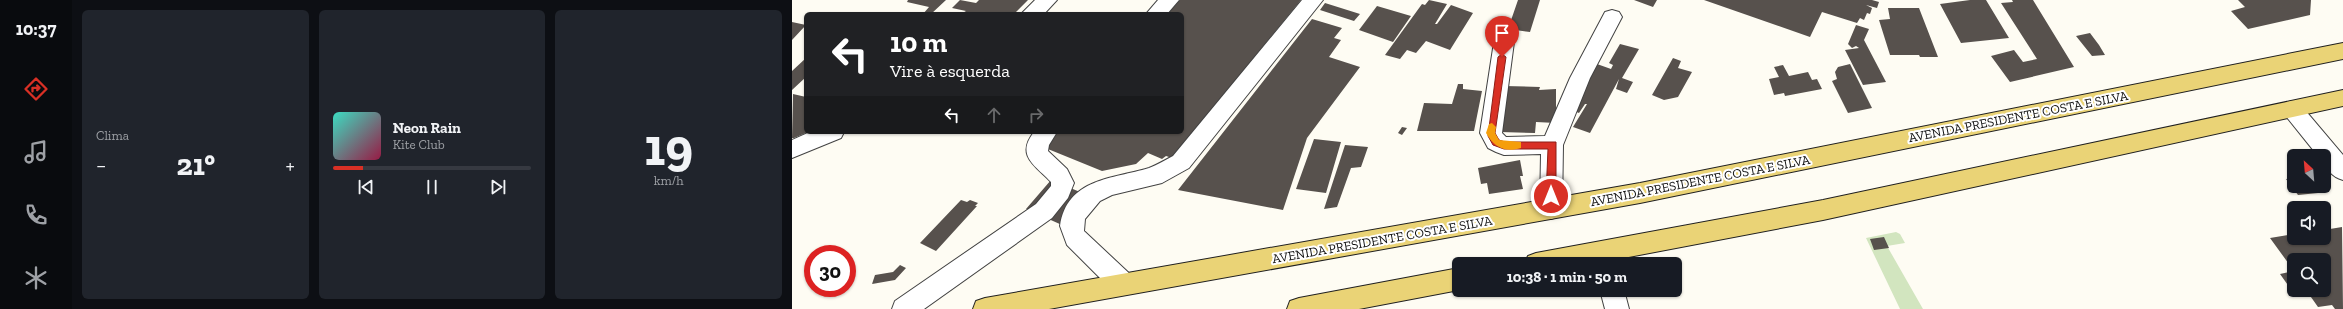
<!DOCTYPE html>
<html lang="pt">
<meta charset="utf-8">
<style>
:root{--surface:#171b24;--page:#20242c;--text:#f1f3f6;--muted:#9ea1a6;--line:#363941;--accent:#d93025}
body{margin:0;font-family:"Zilla Slab",serif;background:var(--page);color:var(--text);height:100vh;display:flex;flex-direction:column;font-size:15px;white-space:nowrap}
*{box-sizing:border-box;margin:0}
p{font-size:13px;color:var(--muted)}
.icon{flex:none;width:22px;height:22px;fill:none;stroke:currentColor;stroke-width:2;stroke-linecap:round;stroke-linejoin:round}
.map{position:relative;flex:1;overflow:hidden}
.side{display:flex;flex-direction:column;gap:10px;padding:10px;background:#0d0f14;width:720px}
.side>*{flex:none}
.guide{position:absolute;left:12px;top:12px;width:380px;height:122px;border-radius:6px;box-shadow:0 1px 3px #0004;background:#202124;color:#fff;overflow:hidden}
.needle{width:26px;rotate:334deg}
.buttons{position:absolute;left:1495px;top:149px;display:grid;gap:8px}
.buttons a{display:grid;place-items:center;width:44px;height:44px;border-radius:6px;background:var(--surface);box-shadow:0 1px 3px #0004;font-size:20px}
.speed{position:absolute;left:12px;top:245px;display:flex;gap:8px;font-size:20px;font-weight:700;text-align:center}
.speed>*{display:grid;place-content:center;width:52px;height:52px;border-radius:50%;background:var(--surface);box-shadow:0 1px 3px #0004;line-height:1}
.speed .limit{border:6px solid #d22;background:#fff;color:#111}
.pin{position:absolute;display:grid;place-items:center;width:34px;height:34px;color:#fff;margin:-41px -17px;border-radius:50% 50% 50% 0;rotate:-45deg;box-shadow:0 0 4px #0007}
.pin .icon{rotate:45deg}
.me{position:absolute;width:44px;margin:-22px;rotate:0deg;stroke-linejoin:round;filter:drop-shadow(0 0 3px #0008)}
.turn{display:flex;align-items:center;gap:14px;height:84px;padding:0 20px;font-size:18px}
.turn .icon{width:52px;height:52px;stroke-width:2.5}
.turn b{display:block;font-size:28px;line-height:34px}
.lanes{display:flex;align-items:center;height:38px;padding:0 20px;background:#0003;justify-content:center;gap:20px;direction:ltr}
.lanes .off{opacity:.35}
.big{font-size:30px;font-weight:700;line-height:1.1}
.side .card{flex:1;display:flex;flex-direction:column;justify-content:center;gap:6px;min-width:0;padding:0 14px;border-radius:6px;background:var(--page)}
.side .dial{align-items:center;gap:0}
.dial b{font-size:52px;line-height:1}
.song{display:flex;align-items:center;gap:12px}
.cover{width:48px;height:48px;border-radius:6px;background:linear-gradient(135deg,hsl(170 70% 55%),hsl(340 70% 35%))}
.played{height:4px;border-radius:2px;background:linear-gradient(90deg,var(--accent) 15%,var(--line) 15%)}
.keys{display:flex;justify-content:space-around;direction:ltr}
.heat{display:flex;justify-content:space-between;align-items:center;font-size:22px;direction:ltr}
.side .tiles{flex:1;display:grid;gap:10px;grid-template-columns:repeat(3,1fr)}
.trip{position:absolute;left:660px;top:257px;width:230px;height:40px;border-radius:6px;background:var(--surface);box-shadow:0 1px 3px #0004;font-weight:700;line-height:40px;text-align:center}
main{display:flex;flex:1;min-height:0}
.menu{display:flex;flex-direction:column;width:72px;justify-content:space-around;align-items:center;background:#090b0e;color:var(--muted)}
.menu .icon{width:28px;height:28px}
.menu .current{color:var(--accent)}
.menu b{font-size:18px;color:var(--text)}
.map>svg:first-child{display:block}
.green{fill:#d2e5bf}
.building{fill:#57514d}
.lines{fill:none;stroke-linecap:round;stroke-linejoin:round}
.minor-casing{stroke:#424242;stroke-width:2}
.major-casing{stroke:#202020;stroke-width:2}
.minor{fill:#fff;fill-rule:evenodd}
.major{fill:#ead376;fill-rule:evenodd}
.route{fill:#d93025;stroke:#8d1f18}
.slow{fill:#f59e0b}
.labels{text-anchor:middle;stroke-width:4;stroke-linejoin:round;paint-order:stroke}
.street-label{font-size:13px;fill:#0f0f0f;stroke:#fff}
</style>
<main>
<nav class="menu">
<b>10:37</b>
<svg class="icon current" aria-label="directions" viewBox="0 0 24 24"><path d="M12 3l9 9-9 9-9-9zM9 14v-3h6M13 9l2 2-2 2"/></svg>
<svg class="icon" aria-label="music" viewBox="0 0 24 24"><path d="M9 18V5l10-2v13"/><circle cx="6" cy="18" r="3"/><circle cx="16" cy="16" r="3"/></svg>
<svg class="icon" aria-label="phone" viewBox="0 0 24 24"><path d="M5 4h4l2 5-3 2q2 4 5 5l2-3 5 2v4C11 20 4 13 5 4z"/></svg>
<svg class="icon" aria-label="climate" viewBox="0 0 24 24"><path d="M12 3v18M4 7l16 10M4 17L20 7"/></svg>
</nav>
<section class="side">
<div class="tiles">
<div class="card"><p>Clima</p>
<div class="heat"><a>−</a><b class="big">21°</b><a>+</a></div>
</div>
<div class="card">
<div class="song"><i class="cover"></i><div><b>Neon Rain</b><p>Kite Club</p></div></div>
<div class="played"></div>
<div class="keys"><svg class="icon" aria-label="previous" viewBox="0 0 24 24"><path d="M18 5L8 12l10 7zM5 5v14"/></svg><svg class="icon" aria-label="pause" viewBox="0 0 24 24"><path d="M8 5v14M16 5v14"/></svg><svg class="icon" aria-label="next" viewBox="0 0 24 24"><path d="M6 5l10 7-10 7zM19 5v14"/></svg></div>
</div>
<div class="card dial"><b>19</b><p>km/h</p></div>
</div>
</section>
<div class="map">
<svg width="1551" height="309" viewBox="0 0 1551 309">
<rect width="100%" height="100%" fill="#fefcf3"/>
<path class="green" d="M1104 232 1108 234 1113 243 1095 246 1131 309H1108L1074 238Z"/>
<path class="building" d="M116 0H154L139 14H131L137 7 115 2Z
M168 0 184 3 187 0H236L222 14H169L174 11 160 8Z
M388 0H509L380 158 374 156 370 159 356 153 344 164 310 171 251 147 265 132H390V14H375Z
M637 0 655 4 643 24H645L659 5 681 13 658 50 634 41 624 53 615 50 608 59 593 55 630 4 633 5Z
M726 0H748L738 32 716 29Z
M842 0H865L861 7Z
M912 0H1080L1087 2 1085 8 1074 5 1080 8 1078 14 1075 13 1072 20 1068 18 1065 23 1030 12 1018 37Z
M1178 0H1194L1217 38 1169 43 1148 4Z
M1220 0H1241L1282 67 1218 82 1199 56 1222 50 1231 62 1245 59 1209 3 1221 2Z
M1446 0H1519L1518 15 1456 29 1439 11 1453 7Z
M533 3 568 14 562 21 528 10Z
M585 6 619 16 601 42 567 30Z
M1096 8H1127L1146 57H1128L1127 55H1098L1087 20 1098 19Z
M520 19 550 28 542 38 549 40 537 57 568 67 515 138 491 210 386 190Z
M0 22 14 25 0 40Z
M1064 25 1077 29 1072 40 1094 82 1071 85 1053 50 1067 48 1064 46 1060 48 1056 44Z
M1298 33 1307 45 1313 55 1300 56 1284 36Z
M828 44 847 49 830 78 841 82 835 93 824 89 827 79 798 133 781 127 795 104H793L787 113 782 111V103L805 64 819 69 821 65 817 63Z
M14 58V77L0 90V71Z
M881 58 889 61 886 68 900 72 886 97 872 100 860 95Z
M1058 64 1080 108 1056 113 1040 81 1045 79 1043 72 1046 67Z
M991 65 997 76 1016 72 1020 80 1025 79 1030 89 993 96 992 93 982 95 977 79 987 77 982 67Z
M666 84H671V89L690 91 682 131H625L632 103 660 104Z
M712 86 748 87 747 90 764 89V123L744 122 743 133 708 132Z
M1 94 14 97V132H16L2 138H0Z
M610 127 615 128 610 135 606 133Z
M522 139 549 142 534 193 504 189Z
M553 145 576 147 569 167 559 168 545 207 532 209Z
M728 160 731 176H728L731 189 697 194 695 183 689 184 686 168Z
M1502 178V186H1521L1526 193 1506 195 1494 179Z
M259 180 305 199 279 229 234 209Z
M169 200 175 202 178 200 186 203 183 206H185L144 251 128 243Z
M1550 227 1551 309H1543L1540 305 1526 307 1514 290H1532V260H1502V290L1500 291 1488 274 1502 271 1478 238 1502 234V238H1532V230Z
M1092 237 1097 248 1082 250 1078 239Z
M108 265 114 268 103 280 80 284 83 275 101 272Z"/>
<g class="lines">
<g class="minor-casing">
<path id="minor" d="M243 0H265L252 14H229Z
M366 0H387L375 14H354Z
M510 0H531L397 168 370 183 320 195 308 201 293 219 292 231 340 276 343 284 340 292 331 295 322 292 275 245 268 226C275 178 321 179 357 168 365 165 373 160 381 156Z
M820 10 827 12 830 17 798 78 771 145 770 209 767 216 759 219 751 216 748 209 749 154 712 155 704 152 696 148 688 133 702 42 705 37 712 35 719 37 722 42 710 133 714 137 753 136 778 78 813 12Z
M1500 101 1507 103 1551 155V180C1540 177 1532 168 1532 156H1526L1493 115 1489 109 1493 103Z
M18 132H52L49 138 0 158V140Z
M242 132H265L257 145 256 151 275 169 282 183 276 198 260 218 132 309H100L103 301 244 204 259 186V182C244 166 223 156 242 132Z
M808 290H832L837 309H813Z"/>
</g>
<g class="major-casing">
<path id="major" d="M1551 43V59L848 203 257 309H181L184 301 193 298 848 183Z
M1551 90V106L1031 220 800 264H732L736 256 744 253 1031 200Z
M667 268V290L567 309H495L498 301 507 298Z"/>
</g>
<use href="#minor" class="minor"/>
<use href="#major" class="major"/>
</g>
<path class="route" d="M710 54 714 57 703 133 707 140 713 142H764V196L759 200 754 196 756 149H712L701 145 696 136 706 57Z"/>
<path class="slow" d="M700 123 704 127 703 133 707 140 729 142V148C713 153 702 147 694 133L697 124Z"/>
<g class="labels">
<g class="street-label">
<text transform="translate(1226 116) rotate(-11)" y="5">AVENIDA PRESIDENTE COSTA E SILVA</text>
<text transform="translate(908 180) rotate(-11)" y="5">AVENIDA PRESIDENTE COSTA E SILVA</text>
<text transform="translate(590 239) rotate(-10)" y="5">AVENIDA PRESIDENTE COSTA E SILVA</text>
</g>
</g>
</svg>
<div class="buttons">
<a><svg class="needle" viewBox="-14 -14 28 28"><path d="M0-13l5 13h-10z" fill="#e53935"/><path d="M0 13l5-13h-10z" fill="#9ea1a6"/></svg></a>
<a><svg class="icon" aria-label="sound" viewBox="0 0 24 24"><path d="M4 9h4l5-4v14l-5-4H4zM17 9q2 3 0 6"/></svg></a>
<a><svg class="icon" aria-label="search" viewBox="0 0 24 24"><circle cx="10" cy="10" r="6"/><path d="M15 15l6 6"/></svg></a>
</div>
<div class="speed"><div class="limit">30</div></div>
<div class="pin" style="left:710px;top:57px;background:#d93025"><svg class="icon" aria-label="arrive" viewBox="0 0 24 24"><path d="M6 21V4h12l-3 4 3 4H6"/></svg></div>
<svg class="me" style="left:759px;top:196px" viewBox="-20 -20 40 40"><circle r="17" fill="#d93025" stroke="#fff" stroke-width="3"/><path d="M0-11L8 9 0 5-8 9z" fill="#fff"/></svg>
<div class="trip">10:38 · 1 min · 50 m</div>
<div class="guide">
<div class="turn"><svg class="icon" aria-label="left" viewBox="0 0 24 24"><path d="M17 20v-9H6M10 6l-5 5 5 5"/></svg><div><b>10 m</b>Vire à esquerda</div></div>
<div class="lanes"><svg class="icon" aria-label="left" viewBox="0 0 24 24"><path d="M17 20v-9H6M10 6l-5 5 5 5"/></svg><svg class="icon off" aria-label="ahead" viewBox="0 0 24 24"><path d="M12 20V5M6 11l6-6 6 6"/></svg><svg class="icon off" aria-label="right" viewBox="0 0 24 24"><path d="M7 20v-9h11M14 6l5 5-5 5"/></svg></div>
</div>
</div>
</main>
